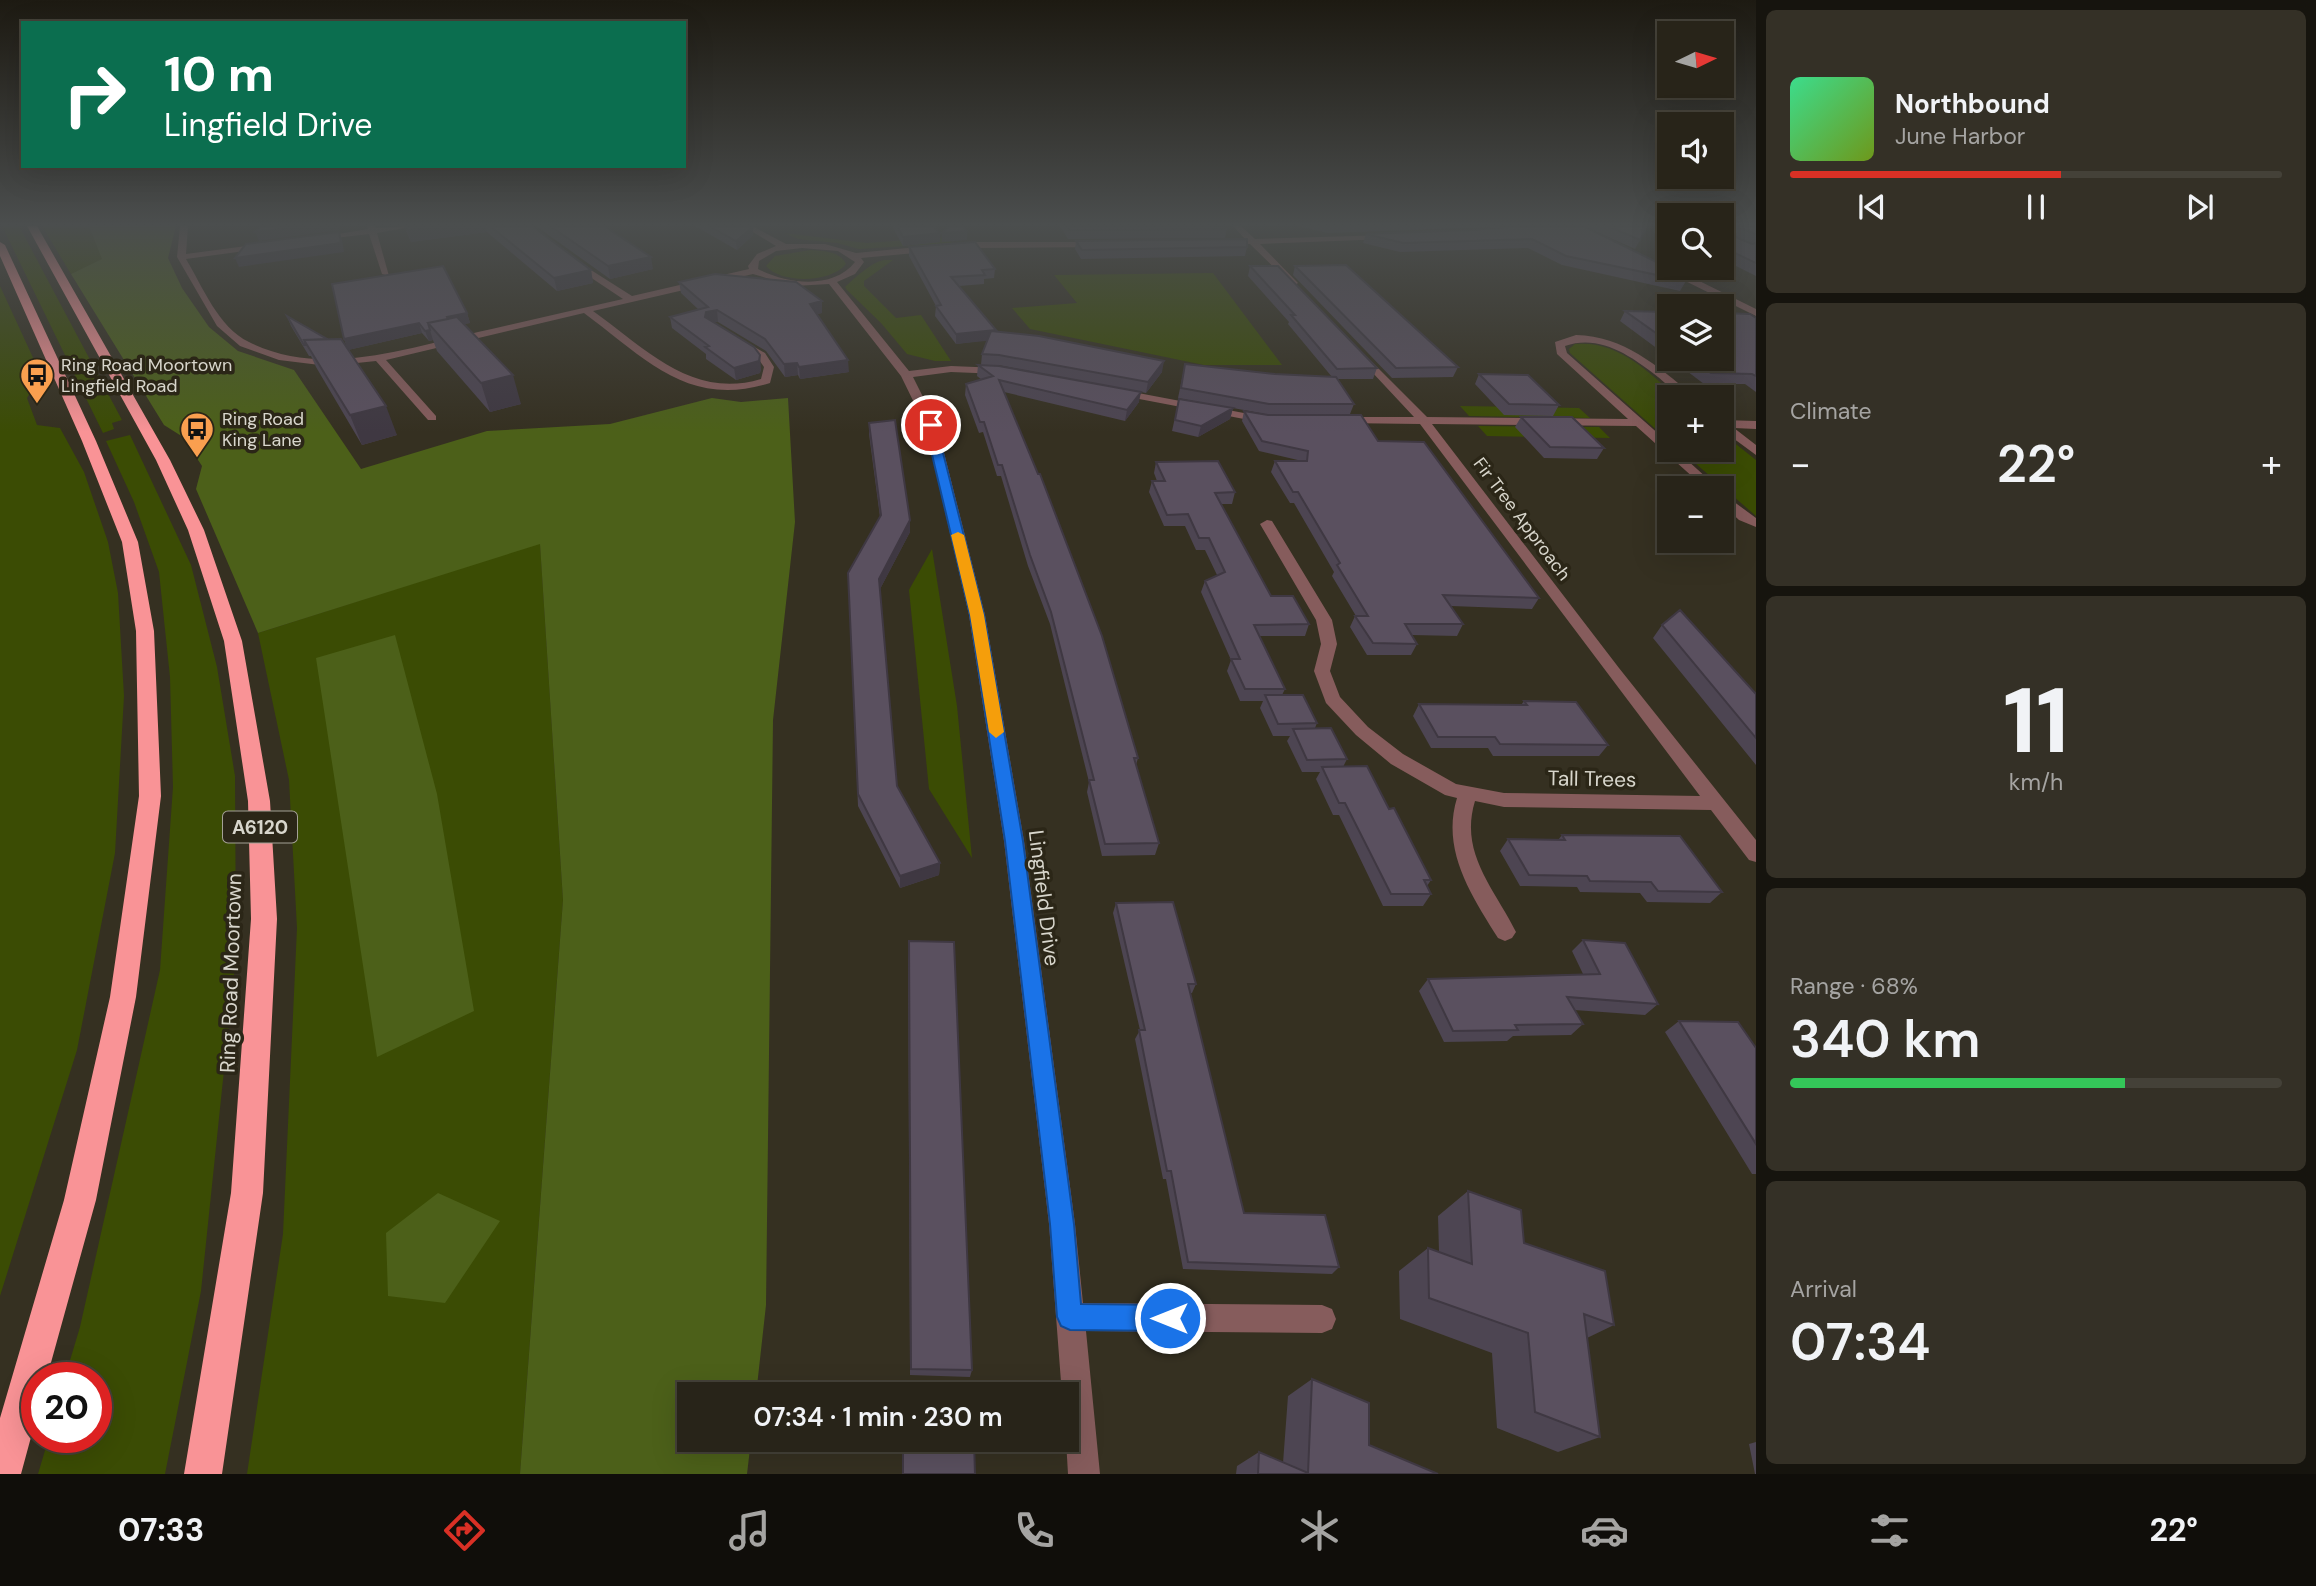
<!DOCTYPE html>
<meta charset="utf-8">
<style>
:root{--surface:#282419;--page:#343026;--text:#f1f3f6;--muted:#a5a4a2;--line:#444138;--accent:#d93025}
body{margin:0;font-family:"DM Sans",sans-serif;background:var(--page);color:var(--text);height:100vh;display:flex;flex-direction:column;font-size:26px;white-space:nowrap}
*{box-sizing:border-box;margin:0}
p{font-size:23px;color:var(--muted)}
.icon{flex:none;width:38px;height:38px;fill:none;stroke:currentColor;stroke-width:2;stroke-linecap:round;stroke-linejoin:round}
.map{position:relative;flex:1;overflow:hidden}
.sheet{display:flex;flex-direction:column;gap:10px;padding:10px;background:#16140e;width:560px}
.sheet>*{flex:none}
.hud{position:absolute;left:21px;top:21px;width:665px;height:147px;border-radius:0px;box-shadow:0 7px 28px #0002,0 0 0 2px var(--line);background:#0b6e4f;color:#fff;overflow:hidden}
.needle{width:46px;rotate:85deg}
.tools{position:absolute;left:1657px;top:21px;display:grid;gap:14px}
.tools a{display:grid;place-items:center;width:77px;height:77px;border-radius:0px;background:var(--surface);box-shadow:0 7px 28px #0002,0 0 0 2px var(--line);font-size:35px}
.speed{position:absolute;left:21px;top:1362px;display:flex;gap:14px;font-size:35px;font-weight:700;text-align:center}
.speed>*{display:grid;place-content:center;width:91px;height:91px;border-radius:50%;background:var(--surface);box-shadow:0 7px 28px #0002,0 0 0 2px var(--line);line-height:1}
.speed .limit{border:10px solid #d22;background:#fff;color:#111}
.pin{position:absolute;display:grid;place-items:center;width:60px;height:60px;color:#fff;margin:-30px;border:4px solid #fff;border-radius:50%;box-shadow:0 2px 7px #0007}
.me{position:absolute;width:77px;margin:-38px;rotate:270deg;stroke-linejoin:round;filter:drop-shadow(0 0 5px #0008)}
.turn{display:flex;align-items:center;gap:24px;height:147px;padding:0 28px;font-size:32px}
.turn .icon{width:91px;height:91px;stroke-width:2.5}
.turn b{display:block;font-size:49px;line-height:60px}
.big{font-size:52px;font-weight:600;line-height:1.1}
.sheet .widget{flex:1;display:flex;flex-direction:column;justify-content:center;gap:10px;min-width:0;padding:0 24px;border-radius:10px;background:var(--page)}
.sheet .dial{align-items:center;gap:0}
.dial b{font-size:91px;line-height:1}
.song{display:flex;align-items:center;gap:21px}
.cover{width:84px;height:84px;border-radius:10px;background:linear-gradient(135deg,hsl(150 70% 55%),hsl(80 70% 35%))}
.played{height:7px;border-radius:4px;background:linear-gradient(90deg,var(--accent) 55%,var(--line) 55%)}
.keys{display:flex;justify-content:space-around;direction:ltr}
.heat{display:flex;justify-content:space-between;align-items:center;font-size:38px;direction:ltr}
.charge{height:10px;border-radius:5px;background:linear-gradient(90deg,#34c759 68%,var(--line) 0)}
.trip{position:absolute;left:677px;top:1382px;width:402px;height:70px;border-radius:0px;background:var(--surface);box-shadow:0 7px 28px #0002,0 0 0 2px var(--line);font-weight:600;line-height:70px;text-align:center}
.dock{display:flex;height:112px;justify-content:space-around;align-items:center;background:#100e0a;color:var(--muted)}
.dock .icon{width:49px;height:49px}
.dock .current{color:var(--accent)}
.dock b{font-size:32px;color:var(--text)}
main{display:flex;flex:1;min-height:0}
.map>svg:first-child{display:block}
.green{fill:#3b4c04}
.forest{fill:#4c6019}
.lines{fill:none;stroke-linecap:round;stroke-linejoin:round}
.minor{fill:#865c5c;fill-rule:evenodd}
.highway{fill:#f99396;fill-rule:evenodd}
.wall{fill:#4d4552}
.shaded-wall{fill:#3f3842}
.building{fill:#5a505f;stroke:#3f3842;stroke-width:2}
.route{fill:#1a73e8;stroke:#114b97;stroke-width:2}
.slow{fill:#f59e0b}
.labels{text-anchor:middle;stroke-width:7;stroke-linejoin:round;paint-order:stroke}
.far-poi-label{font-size:18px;fill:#d8d6cc;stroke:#2b2617;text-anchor:start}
.far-street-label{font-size:18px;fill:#d8d6cc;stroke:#2b2617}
.shield{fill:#2b2617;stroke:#a4a196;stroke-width:2}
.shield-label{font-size:19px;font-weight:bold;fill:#d8d6cc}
.street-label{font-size:21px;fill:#d8d6cc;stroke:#2b2617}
</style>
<main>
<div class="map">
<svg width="1756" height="1474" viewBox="0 0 1756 1474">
<rect width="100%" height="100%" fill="#353021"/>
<path class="green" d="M2 226H19L122 420 112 423 114 429 103 433Z
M42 226H89L103 259 71 274Z
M784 233 867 243 946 237 952 243 859 249 837 243 798 239Z
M810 250C823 251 840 251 846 264 831 283 781 284 766 266L775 256Z
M884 260H893L864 281V286L896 318 921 315 951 361H935L907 354 881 323 847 290 845 287C856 277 870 263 884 260Z
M1213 273 1282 365H1204L1030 329 1012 308 1077 303 1054 275Z
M0 286 41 375 27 398 37 425 60 428 84 472 108 542 118 593 124 696 115 853 77 1050 0 1296Z
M1575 344C1619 340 1647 372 1678 397H1670L1669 441 1570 353 1569 349Z
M1460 406 1579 408 1590 418 1469 416Z
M1478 426 1599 427 1610 438 1487 436Z
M1722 433 1756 460V516L1680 450H1722Z
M130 435 191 565 217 667 235 776 236 955 201 1291 165 1474H38L49 1437H96V1377H65L80 1327 160 970 173 787 170 677 159 572 134 502 106 441Z
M540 543 563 900 520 1474H247L283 1234 297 928 289 780 258 633Z
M932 549 957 706 972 858 929 789 909 590Z"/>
<path class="forest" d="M89 226H176L168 258 182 288 209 327 238 351 294 370 361 469 487 431 610 424 712 398 741 402 788 398 795 522 773 720 766 1305 756 1395H690V1440H751L747 1474H520L563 900 540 544 258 633 196 489 202 466 183 437 164 425 71 274 102 259Z
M395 635 437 794 474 1011 377 1057 316 658Z
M438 1193 500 1221 445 1303 388 1296 386 1233Z"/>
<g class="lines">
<path class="minor" d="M180 226H188L186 254 269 243 266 248 186 259C203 287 218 327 249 342 321 378 405 349 478 332 526 321 575 310 623 299L569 263V259L572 258 632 296 749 269 748 266 757 254 776 246 743 226H752L786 244H825L856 253 969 242H1103L1100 247 969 248 861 258 864 262 855 274 837 282 909 371 951 366 1000 368 1005 371 1000 374 951 372 913 377 937 425 985 615 1024 841 1075 1224 1083 1303 1322 1305 1332 1309 1336 1319 1332 1329 1322 1333 1086 1331 1100 1474H1068L1066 1440 1068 1395H1062L1049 1224 1004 841 969 615 925 425 901 376 829 284 794 286 753 274 593 311C645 348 692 400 761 379L764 367 757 357 735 343 744 341 765 353 774 367 770 383C688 409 645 358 584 313L386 360 436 416V420H428L376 361 328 366 279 360 240 346 217 326 177 257ZM802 248 838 251 855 262C833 290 787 284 758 269L759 261 776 251Z
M367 226H375L376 228 416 226 377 233 389 276 382 274 369 234 318 240 314 238 368 229Z
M1233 226H1241L1255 239 1387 235 1391 237 1387 239 1260 244 1296 281 1298 283 1293 286 1250 244H1244L1246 240Z
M1663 266H1669L1756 309V316L1663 270Z
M1576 335C1624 336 1657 366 1693 395L1694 397C1678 397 1670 387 1658 377 1631 356 1600 334 1565 346L1567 353 1670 444V450H1676L1718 488H1705L1636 426 1432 424 1619 668 1756 840V862L1749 860 1711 810 1504 807 1475 801C1459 853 1494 888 1516 932L1512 938 1505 941 1498 938C1471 895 1441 850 1457 798L1445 795 1391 764 1356 735 1326 703 1314 671 1321 644 1316 620 1260 524 1267 520 1272 521 1332 620 1337 644 1330 671 1340 697 1368 727 1403 754 1456 784 1504 793 1700 796 1420 424 1342 423 1336 420 1342 417H1414L1357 356 1356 354 1361 351 1427 417 1628 419 1557 354 1555 342Z
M1117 389 1265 417 1271 420 1265 423 1113 394 1111 392Z
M1722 420 1756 421V429L1734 428 1756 445V455L1722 430Z
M1722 493 1756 518V527L1739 520 1722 504Z"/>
<path class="highway" d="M27 226H37L170 460 204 530 242 641 270 801 277 919 263 1193 222 1474H184L231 1193 251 919 248 801 224 641 188 530 156 460Z
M0 242 5 245 96 441 138 542 154 631 161 796 136 997 96 1200 47 1377H37V1415L21 1474H0V1418L64 1200 110 997 139 796 136 631 122 542 82 441 0 256Z"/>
</g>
<path class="wall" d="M404 226H532L591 270 593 283 557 291 487 232 411 242Z
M536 226H604L653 269 610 279Z
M695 226H751L753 227V235L737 250Z
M893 226H933L940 233V242L903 246 893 228Z
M1060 226H1206L1227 229 1225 238 1068 239Z
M1298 226H1583L1686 281 1680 291 1562 265 1528 248 1400 252 1363 243 1366 234 1473 230 1518 226 1328 233Z
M1584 226H1648L1635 249Z
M1654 226H1670V233Z
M1722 226H1756V276L1722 259Z
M1076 241 1247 247 1245 256 1081 259 1075 249Z
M909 247 995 269 994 278 984 279V284L959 286 996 330V332L1162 372 1146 393 998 365H981L982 354 987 340 956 344 935 316 936 306 909 256Z
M1250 266 1377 368 1373 379H1338L1354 404 1350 414H1265L1233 408 1230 419 1198 437 1172 431 1179 399 1220 406 1178 398 1185 364 1275 374 1332 377 1288 324 1289 322 1248 276Z
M1295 266 1458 367 1453 377 1392 378 1293 275Z
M679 282 822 313 817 314 849 372 800 379 798 375 785 377 766 351 718 322H714L761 368 760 373 736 380 706 359V354L672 328 670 317 699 310 681 293Z
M1625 311 1670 312V358L1620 321Z
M467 313 470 323 464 324 521 404 490 412 437 351 433 340 429 341 422 333 348 350 344 339Z
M287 316 397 435 362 445 316 367 311 356H309L291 326Z
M1756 318V392L1745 384H1704L1671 359H1722Z
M978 365 1139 402 1125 421 1004 392 1138 758 1136 765 1159 843 1155 855 1102 856 1087 792 1089 782 1050 624 1028 566 1001 476H997L983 432 979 433 965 395 966 384 982 380 977 376Z
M1479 374 1559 405 1553 416 1504 415 1475 384Z
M1244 411 1378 441 1539 598 1532 609 1451 606 1463 624 1457 636 1412 635 1417 644 1411 655H1367L1350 627 1355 616H1356L1332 576 1334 572 1294 503H1290L1271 472 1275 461H1302L1259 451 1242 421Z
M1521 417 1604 448 1597 459 1544 458 1515 427Z
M869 423 910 532 880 589 897 786 940 863 939 875 900 888 858 806 848 573 880 517 869 434Z
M1156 462 1235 492 1232 504H1221L1271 596 1309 624 1305 636H1259L1285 689 1282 695 1317 723 1315 728 1347 759 1343 767 1389 809 1431 880 1427 886 1431 894 1423 906H1383L1339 815H1333L1316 779 1320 772H1302L1287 741 1290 736H1273L1260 708 1263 701H1240L1227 671 1231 660 1201 592 1205 581 1217 575 1205 550H1196L1185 526H1164L1149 492 1152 481H1157L1154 473Z
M1662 625 1756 694V765L1653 638Z
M1524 701 1608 745 1599 756H1493L1488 748H1431L1413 716 1419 704 1521 705Z
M1562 835 1722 892 1710 903 1647 902 1640 893 1580 892 1577 887 1520 886 1500 851 1508 839 1558 840Z
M1116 903 1196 984 1192 993H1190L1244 1213 1339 1267 1332 1274 1183 1269 1166 1179H1163L1135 1039 1140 1030 1113 913Z
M1583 940 1658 1004 1645 1015 1574 1010 1583 1024 1571 1035 1513 1036 1507 1041 1444 1042 1419 991 1428 979 1583 974 1572 951Z
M908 953 972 1370 970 1377 910 1375Z
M1679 1021 1756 1048V1174H1752L1665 1032Z
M1468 1191 1614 1325 1587 1338 1600 1437 1558 1452 1497 1428 1492 1353 1400 1319 1399 1271 1428 1248 1439 1252 1438 1216Z
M1312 1379 1369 1445 1438 1474H1236L1237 1466 1259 1452 1283 1463 1288 1396Z
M1756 1442V1474H1755L1749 1444Z"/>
<path class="shaded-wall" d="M307 226H339L340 230 259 241 255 232Z
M442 226H485L487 232 411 242 407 230Z
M753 227V235L737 250 736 241Z
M967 231V240L942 242V233Z
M339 232 342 240 344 252 239 267 235 258Z
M940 233V242L903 246V237Z
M651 257 653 269 610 279 608 266Z
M591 270 593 283 557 291 554 278Z
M822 301V313L811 315 810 304Z
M717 310 718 322 707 323 705 317 706 312Z
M467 313 470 323 454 326 447 317Z
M419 323 422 333 348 350 344 339Z
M430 330 433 340 429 341 425 331Z
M996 330 995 340 956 344V334Z
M760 355 761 368 760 373 736 380 734 368Z
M848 360 849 372 800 379 799 367Z
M1164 361 1162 372 1146 393 1148 382Z
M797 363 798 375 785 377 784 364Z
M513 375 521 404 490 412 481 383Z
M1141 392 1139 402 1125 421 1127 410Z
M386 406 397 435 362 445 350 415Z
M1233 408 1230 419 1198 437 1201 426Z
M910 520V532L879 591V579Z
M940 863 939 875 900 888V876Z"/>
<path class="building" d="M261 226H307L255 232Z
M405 226H442L407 230Z
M490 226H532L591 270 554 278Z
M550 226H604L651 257 608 266Z
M709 226H751L753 227 736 241Z
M897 226H933L940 233 903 237Z
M950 226H963L967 231 942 233Z
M1067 226H1206L1227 229 1069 230Z
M1522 226H1583L1687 277 1686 281 1566 256 1532 239 1403 243 1366 234 1473 230Z
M1608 226H1647L1640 240Z
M1722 226H1725L1726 233 1752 244 1756 243V263L1722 247Z
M1734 226H1756V234Z
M339 232 341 243 235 258 246 244Z
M1247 239V247L1082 250 1076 241Z
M975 242 995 269 982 270 985 275 951 277 996 330 956 334 936 306 941 305 909 247Z
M1346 265 1458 367 1396 368 1295 266Z
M443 266 467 313 447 317 448 319 428 323 430 330 425 331 419 323 344 339 332 284Z
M1250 266H1278L1377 368 1337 369 1291 315H1295Z
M715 274 796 282 822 301 810 304 848 360 799 367 797 363 784 364 765 339 717 310 706 312 705 317 754 347 760 355 759 361 734 368 705 347 709 346 670 317 708 307 679 282Z
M1625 311 1670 312V343Z
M1722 313 1750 314 1756 318V376L1752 374 1711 373 1691 359H1722Z
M287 316 327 339 304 340 306 345H304Z
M457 317 513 375 481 383 428 323Z
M991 331 1039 336 1164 361 1148 382 999 355 982 354Z
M341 339 386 406 350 415 304 340Z
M1185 364 1275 374 1336 377 1354 404H1269L1181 388Z
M978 365 999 366 1141 392 1127 410 999 380 1038 474H1040L1102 636 1138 758H1134L1159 843 1105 844 1089 780H1094L1051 612 1030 555 1002 465H998L984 422H980L966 384 993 376Z
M1479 374 1528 375 1559 405 1509 404Z
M1179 399 1233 408 1201 426 1175 420Z
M1244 411 1268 415H1361L1378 441 1424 442 1539 598 1443 595 1463 624H1405L1417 644 1373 643 1355 616H1368L1337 565 1340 563 1298 492H1293L1275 461H1307L1308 451 1262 441Z
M1521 417H1572L1604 448 1550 447Z
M895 420 910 520 879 579 897 786 940 863 900 876 858 794 848 573 881 515 869 423Z
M1218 461 1235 492 1215 493 1271 596H1293L1309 624 1254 625 1285 689H1245L1231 659H1240L1205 581 1225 572 1209 538H1199L1188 514 1167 515 1152 481H1165L1156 462Z
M1680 610 1756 694V738L1662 625Z
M1265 695H1303L1317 723 1278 724Z
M1524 701 1576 702 1608 745 1500 744 1495 737H1438L1419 704 1527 705Z
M1331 728 1347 759 1307 760 1293 729Z
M1367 766 1389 809 1394 808 1431 880H1424L1431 894H1391L1345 803H1339L1322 767Z
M1562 835 1680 836 1722 892 1658 891 1651 882 1590 881 1587 876 1529 875 1508 839 1565 840Z
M1173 902 1196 984H1188L1244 1213 1325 1215 1339 1267 1188 1262 1171 1171H1167L1139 1030H1145L1116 903Z
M1583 940 1625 943 1658 1004 1567 997 1583 1024 1515 1025 1518 1030 1453 1031 1428 979 1600 974Z
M909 941 954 942 972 1370 911 1369Z
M1679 1021 1738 1022 1756 1048V1144Z
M1468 1191 1521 1210 1524 1243 1605 1271 1614 1325 1584 1314 1600 1437 1535 1412 1528 1333 1429 1298 1428 1248 1472 1264Z
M1312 1379 1369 1403V1445L1438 1474H1258L1259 1452 1308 1473Z
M903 1440H974L975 1474H903Z"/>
<linearGradient id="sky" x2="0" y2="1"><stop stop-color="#1d1a12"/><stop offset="0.52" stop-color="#4b4e4e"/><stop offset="1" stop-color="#4b4e4e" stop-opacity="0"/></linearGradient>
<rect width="1756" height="432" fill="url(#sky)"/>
<path class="route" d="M931 422 936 425 984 615 1023 841 1074 1224 1081 1304 1170 1305 1179 1309 1183 1318 1179 1327 1170 1331 1070 1330 1061 1326 1057 1317 1050 1224 1005 841 970 615 925 425Z"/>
<path class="slow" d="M958 532 964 535 984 615 1004 732 996 738 989 732 970 615 951 535Z"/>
<defs>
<g id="bus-pin" transform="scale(1.75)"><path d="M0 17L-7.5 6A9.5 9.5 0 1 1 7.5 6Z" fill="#fa9f4f" stroke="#2b2617"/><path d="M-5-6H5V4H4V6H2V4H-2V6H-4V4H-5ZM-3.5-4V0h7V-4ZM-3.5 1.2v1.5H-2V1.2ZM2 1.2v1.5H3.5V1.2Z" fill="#111"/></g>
</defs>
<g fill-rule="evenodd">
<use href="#bus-pin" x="37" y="375"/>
<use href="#bus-pin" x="197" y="429"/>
</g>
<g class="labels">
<g class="far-poi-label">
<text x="61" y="371">Ring Road Moortown<tspan x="61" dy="21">Lingfield Road</tspan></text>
<text x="222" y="425">Ring Road<tspan x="222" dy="21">King Lane</tspan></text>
</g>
<g class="far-street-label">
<text transform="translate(1522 519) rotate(53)" y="6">Fir Tree Approach</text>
</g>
<rect class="shield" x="223" y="811.5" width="74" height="31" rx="5"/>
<g class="shield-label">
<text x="260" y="834">A6120</text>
</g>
<g class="street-label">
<text transform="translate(1592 779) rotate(1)" y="7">Tall Trees</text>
<text transform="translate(1044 898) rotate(83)" y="7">Lingfield Drive</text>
<text transform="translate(231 973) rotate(-88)" y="7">Ring Road Moortown</text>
</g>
</g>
</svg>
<div class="tools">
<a><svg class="needle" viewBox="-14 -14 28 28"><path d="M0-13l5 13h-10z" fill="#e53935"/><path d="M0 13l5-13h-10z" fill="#a5a4a2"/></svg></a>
<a><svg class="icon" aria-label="sound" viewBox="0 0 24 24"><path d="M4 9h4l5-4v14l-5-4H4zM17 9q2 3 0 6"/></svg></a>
<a><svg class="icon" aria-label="search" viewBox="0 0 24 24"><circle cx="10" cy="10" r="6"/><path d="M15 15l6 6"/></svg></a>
<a><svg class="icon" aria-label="layers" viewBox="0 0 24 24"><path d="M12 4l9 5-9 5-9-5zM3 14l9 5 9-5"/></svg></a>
<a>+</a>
<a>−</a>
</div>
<div class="speed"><div class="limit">20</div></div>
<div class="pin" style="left:931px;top:425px;background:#d93025"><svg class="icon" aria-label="arrive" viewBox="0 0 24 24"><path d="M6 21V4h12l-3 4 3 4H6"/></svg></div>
<svg class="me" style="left:1170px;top:1318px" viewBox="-20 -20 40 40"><circle r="17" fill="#1a73e8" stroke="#fff" stroke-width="3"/><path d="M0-11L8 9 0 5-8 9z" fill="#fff"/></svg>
<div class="trip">07:34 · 1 min · 230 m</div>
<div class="hud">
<div class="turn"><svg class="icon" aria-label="right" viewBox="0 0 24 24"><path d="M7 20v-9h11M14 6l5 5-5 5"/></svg><div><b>10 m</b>Lingfield Drive</div></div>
</div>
</div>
<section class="sheet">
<div class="widget">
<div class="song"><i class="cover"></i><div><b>Northbound</b><p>June Harbor</p></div></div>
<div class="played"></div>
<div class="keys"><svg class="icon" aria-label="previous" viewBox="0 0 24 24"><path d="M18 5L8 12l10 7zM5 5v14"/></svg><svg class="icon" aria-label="pause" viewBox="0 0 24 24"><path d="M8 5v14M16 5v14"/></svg><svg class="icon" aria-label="next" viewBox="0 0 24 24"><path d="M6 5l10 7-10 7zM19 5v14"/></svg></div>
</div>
<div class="widget"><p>Climate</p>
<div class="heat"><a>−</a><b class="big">22°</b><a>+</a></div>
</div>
<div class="widget dial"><b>11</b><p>km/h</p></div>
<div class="widget"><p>Range · 68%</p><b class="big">340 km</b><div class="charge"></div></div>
<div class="widget"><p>Arrival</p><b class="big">07:34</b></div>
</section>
</main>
<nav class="dock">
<b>07:33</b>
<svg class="icon current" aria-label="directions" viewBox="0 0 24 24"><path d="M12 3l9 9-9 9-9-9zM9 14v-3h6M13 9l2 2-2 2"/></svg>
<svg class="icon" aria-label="music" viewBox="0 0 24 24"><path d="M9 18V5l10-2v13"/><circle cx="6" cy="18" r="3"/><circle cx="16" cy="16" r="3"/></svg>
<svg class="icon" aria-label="phone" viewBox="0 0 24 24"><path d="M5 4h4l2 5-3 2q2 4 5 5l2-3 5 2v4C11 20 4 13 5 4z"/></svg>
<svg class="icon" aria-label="climate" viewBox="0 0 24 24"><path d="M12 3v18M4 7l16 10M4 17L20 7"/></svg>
<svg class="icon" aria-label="car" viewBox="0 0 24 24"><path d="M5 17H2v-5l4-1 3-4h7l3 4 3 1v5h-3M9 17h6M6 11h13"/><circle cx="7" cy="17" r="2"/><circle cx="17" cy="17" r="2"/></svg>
<svg class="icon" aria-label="filters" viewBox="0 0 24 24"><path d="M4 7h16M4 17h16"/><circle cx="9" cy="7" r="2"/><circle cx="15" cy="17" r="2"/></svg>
<b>22°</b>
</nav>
